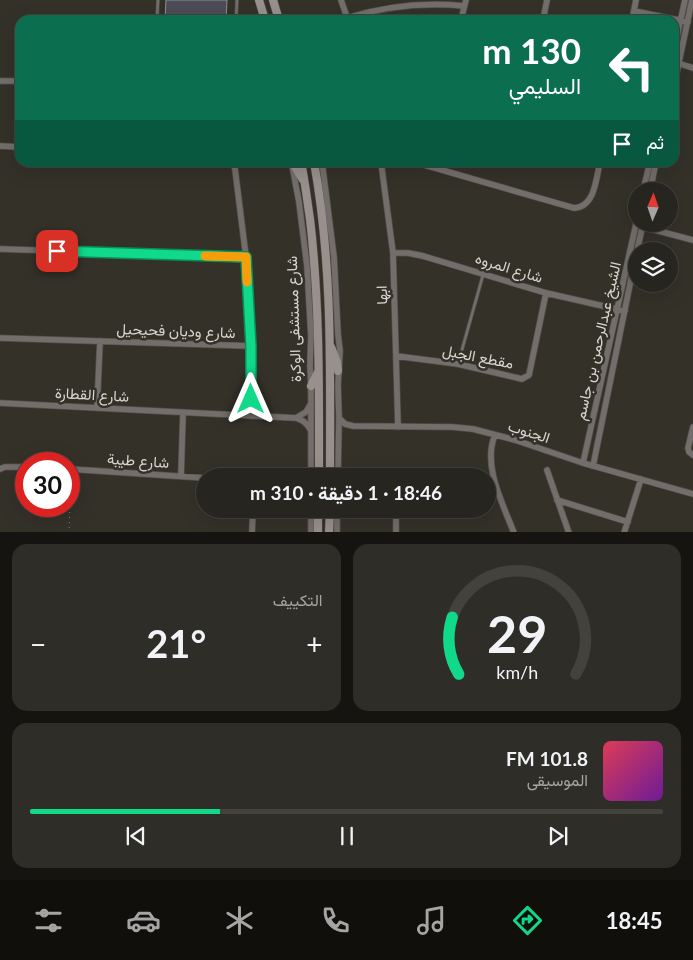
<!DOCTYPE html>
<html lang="ar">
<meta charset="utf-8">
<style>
:root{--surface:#27251f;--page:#2f2d28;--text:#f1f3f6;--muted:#a4a5a4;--line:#43423d;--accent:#10d98a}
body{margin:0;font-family:Lato,Vazirmatn,sans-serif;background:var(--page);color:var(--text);direction:rtl;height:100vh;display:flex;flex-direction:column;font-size:19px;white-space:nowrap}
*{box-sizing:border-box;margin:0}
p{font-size:16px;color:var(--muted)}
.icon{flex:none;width:28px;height:28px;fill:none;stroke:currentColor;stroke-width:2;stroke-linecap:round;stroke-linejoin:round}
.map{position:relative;height:532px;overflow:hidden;direction:ltr}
.side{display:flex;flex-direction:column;gap:12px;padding:12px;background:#151411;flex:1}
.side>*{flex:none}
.banner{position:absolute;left:15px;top:15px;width:664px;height:152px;border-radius:15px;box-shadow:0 5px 20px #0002,0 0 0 1px var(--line);direction:rtl;background:#0b6e4f;color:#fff;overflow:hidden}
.needle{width:32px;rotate:2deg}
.fabs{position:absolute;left:628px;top:182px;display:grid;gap:10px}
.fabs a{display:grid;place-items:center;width:50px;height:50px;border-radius:50%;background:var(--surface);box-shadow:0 5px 20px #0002,0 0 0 1px var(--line);font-size:25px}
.speed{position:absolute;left:15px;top:452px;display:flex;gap:10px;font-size:25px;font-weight:700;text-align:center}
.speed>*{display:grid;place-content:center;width:65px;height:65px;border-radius:50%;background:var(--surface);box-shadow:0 5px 20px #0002,0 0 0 1px var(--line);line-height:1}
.speed .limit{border:8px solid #d22;background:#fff;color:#111}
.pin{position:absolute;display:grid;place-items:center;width:42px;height:42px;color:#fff;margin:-21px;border-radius:10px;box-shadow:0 2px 8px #0006}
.me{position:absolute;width:55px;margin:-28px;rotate:0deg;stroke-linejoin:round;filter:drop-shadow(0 0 4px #0008)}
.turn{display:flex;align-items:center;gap:18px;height:105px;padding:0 15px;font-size:22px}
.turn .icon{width:65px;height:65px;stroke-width:2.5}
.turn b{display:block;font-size:35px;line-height:42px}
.then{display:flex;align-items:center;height:48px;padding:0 15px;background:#0003;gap:10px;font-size:19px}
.big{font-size:38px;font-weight:700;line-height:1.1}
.side .card{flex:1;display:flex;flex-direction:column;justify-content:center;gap:8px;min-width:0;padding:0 18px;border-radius:15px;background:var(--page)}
.side .dial{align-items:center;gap:0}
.dial svg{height:130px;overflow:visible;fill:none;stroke:var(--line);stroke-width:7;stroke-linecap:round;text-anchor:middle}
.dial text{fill:var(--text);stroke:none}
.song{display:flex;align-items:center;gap:15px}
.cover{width:60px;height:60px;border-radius:8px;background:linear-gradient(135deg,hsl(350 70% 55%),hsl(280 70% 35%))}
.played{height:5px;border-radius:2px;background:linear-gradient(90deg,var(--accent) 30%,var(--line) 30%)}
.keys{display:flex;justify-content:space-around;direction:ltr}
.heat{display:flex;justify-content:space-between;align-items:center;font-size:28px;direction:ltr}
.side .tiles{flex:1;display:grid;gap:12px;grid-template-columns:1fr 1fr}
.card:last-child{grid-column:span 2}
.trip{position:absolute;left:196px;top:468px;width:300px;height:50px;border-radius:25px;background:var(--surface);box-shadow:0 5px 20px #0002,0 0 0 1px var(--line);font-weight:700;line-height:50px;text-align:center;direction:rtl}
.menu{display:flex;height:80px;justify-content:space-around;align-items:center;background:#100f0c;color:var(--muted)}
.menu .icon{width:35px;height:35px}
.menu .active{color:var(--accent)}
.menu b{font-size:22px;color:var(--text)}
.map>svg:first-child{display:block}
.building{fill:#4b4c55;stroke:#8e8e98}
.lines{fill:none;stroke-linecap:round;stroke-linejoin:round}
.lane-casing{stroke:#524f47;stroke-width:4}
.street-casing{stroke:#524f47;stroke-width:7}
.secondary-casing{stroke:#524f47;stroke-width:9}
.path{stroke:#7f7d75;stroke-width:1;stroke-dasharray:1 4;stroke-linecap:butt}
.lane{stroke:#736e6c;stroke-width:2.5}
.street{stroke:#736e6c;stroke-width:5.5}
.secondary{stroke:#98908d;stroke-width:8}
.route-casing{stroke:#0a8d5a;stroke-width:12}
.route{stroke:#10d98a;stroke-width:9}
.slow{stroke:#f59e0b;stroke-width:9}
.labels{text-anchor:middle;stroke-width:5;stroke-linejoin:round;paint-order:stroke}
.street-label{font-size:15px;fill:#d8d6d0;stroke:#343129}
</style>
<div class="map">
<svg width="693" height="533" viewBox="0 0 693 533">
<rect width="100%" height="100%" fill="#343129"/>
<path class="building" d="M166 0H227L226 20H165Z"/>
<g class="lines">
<g class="lane-casing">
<path id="lane" d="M157 20 158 0
M236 20 237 0
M458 364 483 275"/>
</g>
<g class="street-casing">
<path id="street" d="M341 0 348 20
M634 11 688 22
M347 18C386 6 424 2 464 6
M461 20 466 0
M543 20 547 0
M632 20 636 0
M674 50 685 0
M674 62 693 68
M0 81H20
M674 86 692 0
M0 146 20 147
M233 162 235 169 246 257 251 346V416
M322 162 334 257 338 334 340 351 338 385 339 418 338 476
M381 162 393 253 398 427
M414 162 574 208C595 207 596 179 600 162
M292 165 299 202 307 266 311 336 310 365 311 386V476
M643 191 650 162
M650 191 656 162
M636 225 693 240
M0 249 246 257
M637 251 643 224
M393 253H408L423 256 546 293 625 311
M0 338 251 346
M396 356 458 364 522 379 529 375 546 293
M0 403 296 418C304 420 308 424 311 431
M97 408 100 341
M296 418 306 412 310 405
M339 418 345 424 353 426 452 427 473 429 515 440 583 463 693 494
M693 427 688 448 689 452 693 455
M495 435C482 465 503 504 514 533
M583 463 636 224
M593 466 636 255
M0 469 5 467H26
M69 469 205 478
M547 470 569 533
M181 476 183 413
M488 485 495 483
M557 500 628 522
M311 509V533
M396 509V533
M252 533 253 509
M337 533V509
M624 533 641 479"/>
</g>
<g class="secondary-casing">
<path id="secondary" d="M259 0 265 20
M273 0 279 20
M292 162 303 180
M301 162C305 181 307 200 310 219 320 305 319 391 319 476
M314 162C333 266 330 372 330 476
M331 347 337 362 338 371
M311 386 318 372
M318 533V509
M329 533 330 509"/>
</g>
<path class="path" d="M69 533 71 475"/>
<use href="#lane" class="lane"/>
<use href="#street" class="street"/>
<use href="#secondary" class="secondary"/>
</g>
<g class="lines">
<g class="route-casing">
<path id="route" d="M57 251 246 257 251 346V399"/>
</g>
<use href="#route" class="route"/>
<path class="slow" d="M205 256 246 257 247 282"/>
</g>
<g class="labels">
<g class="street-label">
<text transform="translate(509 268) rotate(17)" y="5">شارع المروه</text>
<text transform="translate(382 295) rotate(-92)" y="5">ابها</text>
<text transform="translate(294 319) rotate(-92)" y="5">شارع مستشفى الوكرة</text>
<text transform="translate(176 331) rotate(2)" y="5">شارع وديان فحيحيل</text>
<text transform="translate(598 341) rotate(-77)" y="5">الشيخ عبدالرحمن بن جاسم</text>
<text transform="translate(478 357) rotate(11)" y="5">مقطع الجبل</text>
<text transform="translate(92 395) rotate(3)" y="5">شارع القطارة</text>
<text transform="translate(529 432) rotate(18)" y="5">الجنوب</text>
<text transform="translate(138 461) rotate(4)" y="5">شارع طيبة</text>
</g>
</g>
</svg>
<div class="fabs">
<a><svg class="needle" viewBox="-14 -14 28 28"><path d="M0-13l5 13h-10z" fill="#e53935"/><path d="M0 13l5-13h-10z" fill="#a4a5a4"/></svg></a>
<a><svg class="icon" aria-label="layers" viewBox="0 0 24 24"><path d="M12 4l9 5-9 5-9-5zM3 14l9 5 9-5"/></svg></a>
</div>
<div class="speed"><div class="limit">30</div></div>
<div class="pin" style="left:57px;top:251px;background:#d93025"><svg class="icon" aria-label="arrive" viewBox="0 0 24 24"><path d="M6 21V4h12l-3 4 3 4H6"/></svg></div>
<svg class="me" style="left:251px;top:399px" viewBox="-20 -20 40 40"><path d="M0-17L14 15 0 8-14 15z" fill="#10d98a" stroke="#fff" stroke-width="4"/></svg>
<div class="trip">18:46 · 1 دقيقة · 310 m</div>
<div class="banner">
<div class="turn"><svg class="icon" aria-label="left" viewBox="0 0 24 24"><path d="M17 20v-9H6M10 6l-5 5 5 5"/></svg><div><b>130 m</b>السليمي</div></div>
<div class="then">ثم<svg class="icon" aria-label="arrive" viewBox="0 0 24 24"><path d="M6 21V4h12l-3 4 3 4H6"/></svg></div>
</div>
</div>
<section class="side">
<div class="tiles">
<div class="card dial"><svg viewBox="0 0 100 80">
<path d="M14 69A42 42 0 1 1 86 69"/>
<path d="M14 69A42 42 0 0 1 10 34" stroke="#10d98a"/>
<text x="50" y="56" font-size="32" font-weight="700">29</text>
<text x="50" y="72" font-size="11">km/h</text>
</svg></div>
<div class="card"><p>التكييف</p>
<div class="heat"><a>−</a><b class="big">21°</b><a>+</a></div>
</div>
<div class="card">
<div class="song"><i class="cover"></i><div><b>101.8 FM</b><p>الموسيقى</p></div></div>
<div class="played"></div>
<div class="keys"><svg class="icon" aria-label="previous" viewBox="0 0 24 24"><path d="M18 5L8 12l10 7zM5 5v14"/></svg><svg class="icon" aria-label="pause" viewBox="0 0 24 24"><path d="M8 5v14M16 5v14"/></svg><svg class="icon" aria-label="next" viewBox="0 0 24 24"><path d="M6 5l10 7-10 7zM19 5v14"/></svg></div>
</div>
</div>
</section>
<nav class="menu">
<b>18:45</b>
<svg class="icon active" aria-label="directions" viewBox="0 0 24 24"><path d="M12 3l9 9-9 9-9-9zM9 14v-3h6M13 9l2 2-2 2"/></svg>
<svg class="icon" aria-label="music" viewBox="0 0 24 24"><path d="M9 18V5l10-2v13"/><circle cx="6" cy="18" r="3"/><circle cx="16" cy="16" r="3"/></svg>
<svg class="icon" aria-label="phone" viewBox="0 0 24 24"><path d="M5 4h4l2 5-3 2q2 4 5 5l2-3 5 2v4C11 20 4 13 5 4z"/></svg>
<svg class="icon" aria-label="climate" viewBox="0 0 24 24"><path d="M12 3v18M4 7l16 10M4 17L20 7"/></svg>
<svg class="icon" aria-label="car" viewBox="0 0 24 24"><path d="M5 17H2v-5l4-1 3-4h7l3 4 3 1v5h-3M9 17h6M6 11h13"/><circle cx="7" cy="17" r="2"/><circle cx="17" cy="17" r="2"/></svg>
<svg class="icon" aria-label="filters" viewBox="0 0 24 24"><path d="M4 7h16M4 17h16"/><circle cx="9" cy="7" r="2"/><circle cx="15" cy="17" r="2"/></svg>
</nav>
